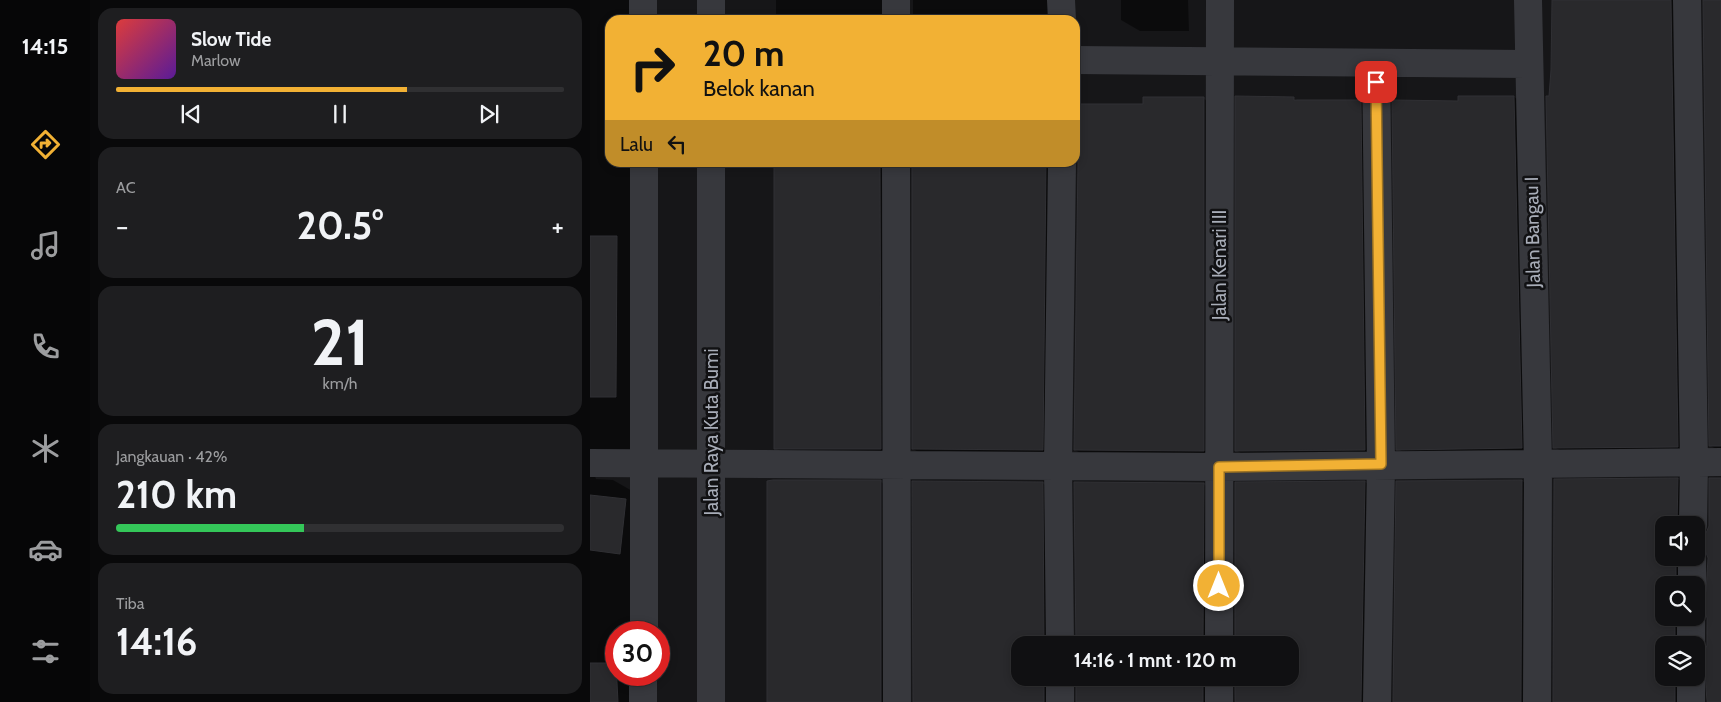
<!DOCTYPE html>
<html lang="id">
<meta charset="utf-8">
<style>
:root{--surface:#101012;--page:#1e1e20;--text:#f1f3f6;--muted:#9c9d9f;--line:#303032;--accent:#f2b134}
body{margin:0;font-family:Cabin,sans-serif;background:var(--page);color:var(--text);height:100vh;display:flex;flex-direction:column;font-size:19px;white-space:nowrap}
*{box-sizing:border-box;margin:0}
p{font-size:16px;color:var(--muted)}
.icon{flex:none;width:28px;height:28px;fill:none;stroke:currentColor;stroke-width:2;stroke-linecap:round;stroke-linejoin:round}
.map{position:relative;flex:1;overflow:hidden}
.drawer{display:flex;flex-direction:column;gap:8px;padding:8px;background:#09090a;width:500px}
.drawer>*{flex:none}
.guide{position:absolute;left:15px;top:15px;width:475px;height:152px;border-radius:15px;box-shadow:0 2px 8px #0003,0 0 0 1px var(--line);background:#f2b134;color:#111;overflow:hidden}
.buttons{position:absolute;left:1065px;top:516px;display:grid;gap:10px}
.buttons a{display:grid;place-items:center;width:50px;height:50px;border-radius:10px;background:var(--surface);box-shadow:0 2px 8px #0003,0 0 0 1px var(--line);font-size:25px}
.speed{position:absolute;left:15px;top:621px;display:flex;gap:10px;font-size:25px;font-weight:700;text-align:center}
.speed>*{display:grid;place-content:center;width:65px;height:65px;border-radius:50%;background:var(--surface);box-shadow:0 2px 8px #0003,0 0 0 1px var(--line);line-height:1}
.speed .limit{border:8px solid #d22;background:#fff;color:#111}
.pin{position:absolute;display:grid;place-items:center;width:42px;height:42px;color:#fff;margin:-21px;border-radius:10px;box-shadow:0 2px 8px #0006}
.me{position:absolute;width:55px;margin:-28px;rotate:0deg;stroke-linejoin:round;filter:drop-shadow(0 0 4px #0008)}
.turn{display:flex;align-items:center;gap:18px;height:105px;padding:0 15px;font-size:22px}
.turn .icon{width:65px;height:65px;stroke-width:2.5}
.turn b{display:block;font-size:35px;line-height:42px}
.then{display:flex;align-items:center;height:48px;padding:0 15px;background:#0003;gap:10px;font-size:19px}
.big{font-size:38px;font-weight:700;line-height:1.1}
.drawer .widget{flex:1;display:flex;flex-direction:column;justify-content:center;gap:8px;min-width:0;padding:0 18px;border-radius:15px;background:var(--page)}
.drawer .dial{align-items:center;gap:0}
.dial b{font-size:65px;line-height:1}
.song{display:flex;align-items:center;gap:15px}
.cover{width:60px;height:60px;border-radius:8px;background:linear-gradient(135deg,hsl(0 70% 55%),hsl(270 70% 35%))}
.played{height:5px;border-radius:2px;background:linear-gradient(90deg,var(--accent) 65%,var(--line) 65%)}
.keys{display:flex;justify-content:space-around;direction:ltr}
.heat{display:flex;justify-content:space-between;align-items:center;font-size:28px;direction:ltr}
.charge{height:8px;border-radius:4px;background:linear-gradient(90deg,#34c759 42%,var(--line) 0)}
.trip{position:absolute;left:421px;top:636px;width:288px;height:50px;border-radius:15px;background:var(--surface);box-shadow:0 2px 8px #0003,0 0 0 1px var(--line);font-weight:700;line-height:50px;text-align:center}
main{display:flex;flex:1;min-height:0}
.tabs{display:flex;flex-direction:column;width:90px;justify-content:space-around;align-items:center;background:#060607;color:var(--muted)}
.tabs .icon{width:35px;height:35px}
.tabs .on{color:var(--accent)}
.tabs b{font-size:22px;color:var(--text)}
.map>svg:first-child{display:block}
.shadow{fill:#0007;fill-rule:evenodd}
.building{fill:#29292c;stroke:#303034}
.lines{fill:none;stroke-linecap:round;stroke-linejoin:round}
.minor{stroke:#37383d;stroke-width:28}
.tertiary{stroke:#37383d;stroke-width:28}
.route-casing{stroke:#9d7322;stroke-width:12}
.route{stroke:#f2b134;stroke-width:9}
.labels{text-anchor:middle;stroke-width:5;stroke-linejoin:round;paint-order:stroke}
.street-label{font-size:19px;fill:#a8adb8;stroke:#111113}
</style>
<main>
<nav class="tabs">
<b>14:15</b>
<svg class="icon on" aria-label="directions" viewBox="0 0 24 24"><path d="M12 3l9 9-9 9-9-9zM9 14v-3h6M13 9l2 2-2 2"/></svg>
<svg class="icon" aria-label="music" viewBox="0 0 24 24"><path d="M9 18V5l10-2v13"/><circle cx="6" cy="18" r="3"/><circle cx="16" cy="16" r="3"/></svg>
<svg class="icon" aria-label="phone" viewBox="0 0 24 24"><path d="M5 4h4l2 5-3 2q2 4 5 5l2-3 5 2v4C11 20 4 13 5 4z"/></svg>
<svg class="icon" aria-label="climate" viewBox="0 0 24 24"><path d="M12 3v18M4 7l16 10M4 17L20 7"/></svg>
<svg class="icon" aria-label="car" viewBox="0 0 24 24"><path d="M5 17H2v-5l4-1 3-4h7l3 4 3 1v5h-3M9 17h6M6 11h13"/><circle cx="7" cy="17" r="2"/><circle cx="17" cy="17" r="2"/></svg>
<svg class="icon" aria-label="filters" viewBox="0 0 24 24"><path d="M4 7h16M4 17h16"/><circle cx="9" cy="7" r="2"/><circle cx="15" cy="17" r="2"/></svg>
</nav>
<section class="drawer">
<div class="widget">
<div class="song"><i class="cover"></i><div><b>Slow Tide</b><p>Marlow</p></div></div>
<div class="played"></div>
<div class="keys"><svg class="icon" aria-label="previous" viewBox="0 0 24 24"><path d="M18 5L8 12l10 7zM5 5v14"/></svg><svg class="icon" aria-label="pause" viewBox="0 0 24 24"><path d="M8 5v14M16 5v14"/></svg><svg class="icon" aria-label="next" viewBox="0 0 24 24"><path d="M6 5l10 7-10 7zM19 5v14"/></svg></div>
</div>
<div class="widget"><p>AC</p>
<div class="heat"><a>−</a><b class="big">20.5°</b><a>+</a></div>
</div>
<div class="widget dial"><b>21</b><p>km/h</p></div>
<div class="widget"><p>Jangkauan · 42%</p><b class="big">210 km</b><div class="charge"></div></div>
<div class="widget"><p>Tiba</p><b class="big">14:16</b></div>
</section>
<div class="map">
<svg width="1131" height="702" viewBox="0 0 1131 702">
<rect width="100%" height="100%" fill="#161618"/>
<path class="shadow" d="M0 0H47V20H20V162H43L45 459 5 476 6 479 23 480 44 492 50 565 40 564V632H26V675H47L48 702H0Z
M186 0H315L309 20H186Z
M323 0H474L475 20H323Z
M531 0H598L599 31H550L531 20Z
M964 0H1105L1107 457 984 458 964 447 960 97Z
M1114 0H1131V452L1121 446Z
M869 97H924L943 108 951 459 827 460 808 449Z
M703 98 709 101H770L790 113 794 460 665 462 646 450Z
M614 99 633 110V462L504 461 485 450 489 162 488 158 485 159V105H554Z
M185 162H314L310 460 204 459 185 448Z
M323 162H480L471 461 343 460 323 449Z
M1131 478V702H1116L1117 674 1112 675 1105 702H964L1088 479 1107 490 1106 525H1074V558H1106V537L1107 541 1117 534 1120 526 1121 479ZM1118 554 1117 593 1106 601V618H1074V585H1106L1114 555ZM1116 614 1118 646 1116 653 1106 660V678H1074V645H1105L1113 615Z
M932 481 951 492 950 702H804Z
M291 482 310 493V702H178Z
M775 482 794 493 790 702H644L646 678H700V645H646Z
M452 483 471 494 473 645H430V678H479L473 702H324Z
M613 484 632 495V645H487Z
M487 678H638L633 702H487Z"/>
<path class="building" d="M962 0H1081L1088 447 963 448 956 96H959L961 70Z
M1113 0H1131V446H1119Z
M645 96 704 97V100H771L775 450 645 451Z
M868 96H924L932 448 806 450 802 100 868 101Z
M553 97H614V451L484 450 488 162 485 154V104H553Z
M184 162H290L291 449H184Z
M322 162H456L453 450 322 449Z
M0 236H27L26 397H0Z
M1088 478 1087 525H1074V558H1086V585H1074V618H1085V645H1074V678H1085V702H963L964 479Z
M1119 478H1131V702H1117L1115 671 1106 664V659L1114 653 1117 645V618L1114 610 1106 604V600L1116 592 1118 558 1115 550 1106 543V540L1116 533 1119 526Z
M183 480H291V702H177V481Z
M932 480 931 702H803L806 481Z
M322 481 453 482 454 645H430V678H454V702H323Z
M775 481 771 702H645V678H700V645H645V482Z
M484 482 614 483 613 645H486Z
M0 495 36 499 30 554 0 550Z
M0 663H26L28 702H0Z
M486 678H613V702H486Z"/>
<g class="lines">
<path class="minor" d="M53 0V20
M471 0 472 20
M938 0 948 465 947 702
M1097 0 1104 463 1103 525
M306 20V0
M485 60 938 64
M786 63 791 464 787 702
M306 162 307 702
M0 463 629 467 1131 462
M1102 585V558
M1101 618V645
M54 632V162
M470 645 468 465 472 162
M629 645 630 0
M470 678V702
M629 678V702
M1101 678V702
M53 702V675"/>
<path class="tertiary" d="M121 0V20
M121 702V162"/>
</g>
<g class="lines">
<g class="route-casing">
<path id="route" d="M629 586V467L791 464 786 82"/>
</g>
<use href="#route" class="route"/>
</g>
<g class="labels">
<g class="street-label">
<text transform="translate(942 232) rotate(-91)" y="7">Jalan Bangau I</text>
<text transform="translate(629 265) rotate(-90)" y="7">Jalan Kenari III</text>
<text transform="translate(121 432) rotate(-90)" y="7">Jalan Raya Kuta Bumi</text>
</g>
</g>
</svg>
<div class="buttons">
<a><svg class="icon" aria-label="sound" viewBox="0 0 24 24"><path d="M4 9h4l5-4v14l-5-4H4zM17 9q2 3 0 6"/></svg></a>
<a><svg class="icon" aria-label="search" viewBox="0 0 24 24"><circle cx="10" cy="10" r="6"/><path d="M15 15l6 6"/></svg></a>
<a><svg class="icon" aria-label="layers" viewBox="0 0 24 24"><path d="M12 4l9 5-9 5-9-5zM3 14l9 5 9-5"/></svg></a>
</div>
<div class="speed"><div class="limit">30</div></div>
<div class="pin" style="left:786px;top:82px;background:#d93025"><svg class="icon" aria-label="arrive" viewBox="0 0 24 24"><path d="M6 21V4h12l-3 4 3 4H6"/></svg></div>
<svg class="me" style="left:629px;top:586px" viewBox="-20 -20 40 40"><circle r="17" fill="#f2b134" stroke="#fff" stroke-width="3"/><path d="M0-11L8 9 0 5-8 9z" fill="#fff"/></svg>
<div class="trip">14:16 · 1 mnt · 120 m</div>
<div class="guide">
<div class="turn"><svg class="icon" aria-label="right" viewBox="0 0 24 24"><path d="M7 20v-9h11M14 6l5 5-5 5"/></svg><div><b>20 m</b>Belok kanan</div></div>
<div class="then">Lalu<svg class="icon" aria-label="left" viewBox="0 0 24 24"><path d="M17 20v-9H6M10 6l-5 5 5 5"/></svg></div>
</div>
</div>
</main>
